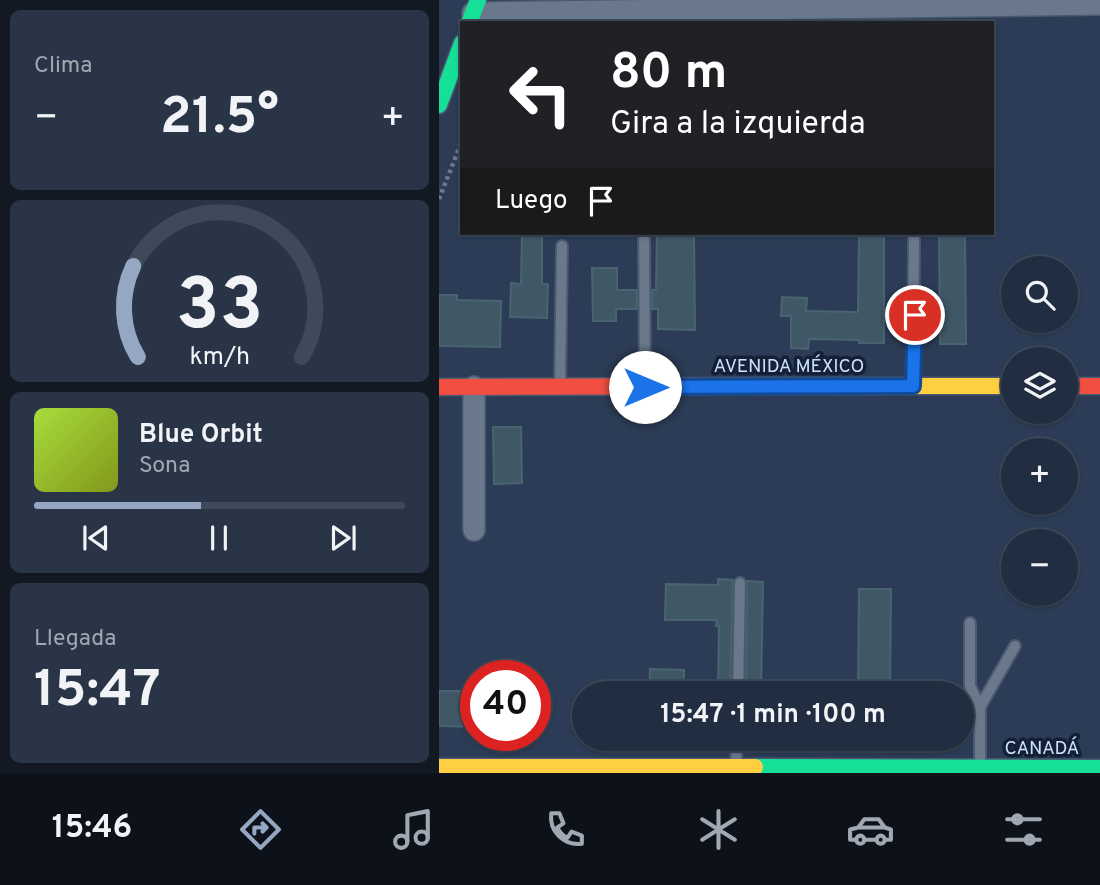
<!DOCTYPE html>
<html lang="es">
<meta charset="utf-8">
<style>
:root{--surface:#212d40;--page:#293547;--text:#f1f3f6;--muted:#a2a8b1;--line:#3e4959;--accent:#95a7c3}
body{margin:0;font-family:Overpass,sans-serif;background:var(--page);color:var(--text);height:100vh;display:flex;flex-direction:column;font-size:26px;white-space:nowrap}
*{box-sizing:border-box;margin:0}
p{font-size:23px;color:var(--muted)}
.icon{flex:none;width:38px;height:38px;fill:none;stroke:currentColor;stroke-width:2;stroke-linecap:round;stroke-linejoin:round}
.map{position:relative;flex:1;overflow:hidden}
.side{display:flex;flex-direction:column;gap:10px;padding:10px;background:#121923;width:439px}
.side>*{flex:none}
.banner{position:absolute;left:21px;top:21px;width:534px;height:214px;border-radius:0px;box-shadow:0 2px 5px #0004,0 0 0 2px var(--line);background:#202124;color:#fff;overflow:hidden}
.fabs{position:absolute;left:562px;top:256px;display:grid;gap:14px}
.fabs a{display:grid;place-items:center;width:77px;height:77px;border-radius:50%;background:var(--surface);box-shadow:0 2px 5px #0004,0 0 0 2px var(--line);font-size:35px}
.speed{position:absolute;left:21px;top:660px;display:flex;gap:14px;font-size:35px;font-weight:700;text-align:center}
.speed>*{display:grid;place-content:center;width:91px;height:91px;border-radius:50%;background:var(--surface);box-shadow:0 2px 5px #0004,0 0 0 2px var(--line);line-height:1}
.speed .limit{border:10px solid #d22;background:#fff;color:#111}
.pin{position:absolute;display:grid;place-items:center;width:60px;height:60px;color:#fff;margin:-30px;border:4px solid #fff;border-radius:50%;box-shadow:0 2px 7px #0007}
.me{position:absolute;width:77px;margin:-38px;rotate:90deg;stroke-linejoin:round;filter:drop-shadow(0 0 5px #0008)}
.turn{display:flex;align-items:center;gap:24px;height:147px;padding:0 35px;font-size:32px}
.turn .icon{width:91px;height:91px;stroke-width:2.5}
.turn b{display:block;font-size:49px;line-height:60px}
.then{display:flex;align-items:center;height:66px;padding:0 35px;background:#0003;gap:14px;font-size:26px}
.big{font-size:52px;font-weight:700;line-height:1.1}
.side .widget{flex:1;display:flex;flex-direction:column;justify-content:center;gap:10px;min-width:0;padding:0 24px;border-radius:10px;background:var(--page)}
.side .dial{align-items:center;gap:0}
.dial svg{height:182px;overflow:visible;fill:none;stroke:var(--line);stroke-width:7;stroke-linecap:round;text-anchor:middle}
.dial text{fill:var(--text);stroke:none}
.song{display:flex;align-items:center;gap:21px}
.cover{width:84px;height:84px;border-radius:10px;background:linear-gradient(135deg,hsl(80 70% 55%),hsl(70 70% 35%))}
.played{height:7px;border-radius:4px;background:linear-gradient(90deg,var(--accent) 45%,var(--line) 45%)}
.keys{display:flex;justify-content:space-around;direction:ltr}
.heat{display:flex;justify-content:space-between;align-items:center;font-size:38px;direction:ltr}
.trip{position:absolute;left:133px;top:681px;width:402px;height:70px;border-radius:35px;background:var(--surface);box-shadow:0 2px 5px #0004,0 0 0 2px var(--line);font-weight:700;line-height:70px;text-align:center}
.dock{display:flex;height:112px;justify-content:space-around;align-items:center;background:#0d121a;color:var(--muted)}
.dock .icon{width:49px;height:49px}
.dock .selected{color:var(--accent)}
.dock b{font-size:32px;color:var(--text)}
main{display:flex;flex:1;min-height:0}
.map>svg:first-child{display:block}
.building{fill:#405865;stroke:#496471;stroke-width:2}
.lines{fill:none;stroke-linecap:round;stroke-linejoin:round}
.lane-casing{stroke:#4b5970;stroke-width:14}
.street-casing{stroke:#4b5970;stroke-width:24}
.fast-casing{stroke:#4b5970;stroke-width:19}
.slow-casing{stroke:#4b5970;stroke-width:19}
.jam-casing{stroke:#4b5970;stroke-width:19}
.path{stroke:#6e798c;stroke-width:4.5;stroke-dasharray:3.5 3.5;stroke-linecap:butt}
.lane{stroke:#6a788c;stroke-width:10}
.street{stroke:#6a788c;stroke-width:21}
.fast{stroke:#16e098;stroke-width:16}
.slow{stroke:#ffcf43;stroke-width:16}
.jam{stroke:#f24e42;stroke-width:16}
.route-casing{stroke:#114b97;stroke-width:18}
.route{stroke:#1a73e8;stroke-width:12}
.labels{text-anchor:middle;stroke-width:7;stroke-linejoin:round;paint-order:stroke}
.street-label{font-size:19px;fill:#cde0fe;stroke:#132036}
</style>
<main>
<section class="side">
<div class="widget"><p>Clima</p>
<div class="heat"><a>−</a><b class="big">21.5°</b><a>+</a></div>
</div>
<div class="widget dial"><svg viewBox="0 0 100 80">
<path d="M14 69A42 42 0 1 1 86 69"/>
<path d="M14 69A42 42 0 0 1 12 29" stroke="#95a7c3"/>
<text x="50" y="56" font-size="32" font-weight="700">33</text>
<text x="50" y="72" font-size="11">km/h</text>
</svg></div>
<div class="widget">
<div class="song"><i class="cover"></i><div><b>Blue Orbit</b><p>Sona</p></div></div>
<div class="played"></div>
<div class="keys"><svg class="icon" aria-label="previous" viewBox="0 0 24 24"><path d="M18 5L8 12l10 7zM5 5v14"/></svg><svg class="icon" aria-label="pause" viewBox="0 0 24 24"><path d="M8 5v14M16 5v14"/></svg><svg class="icon" aria-label="next" viewBox="0 0 24 24"><path d="M6 5l10 7-10 7zM19 5v14"/></svg></div>
</div>
<div class="widget"><p>Llegada</p><b class="big">15:47</b></div>
</section>
<div class="map">
<svg width="661" height="773" viewBox="0 0 661 773">
<rect width="100%" height="100%" fill="#2c3c56"/>
<path class="building" d="M83 233H103V284H109L108 318 71 317 72 283 82 284Z
M218 233H255L256 330 219 329V309H213V290H217Z
M420 233H445V343H420V340L370 339 369 349 352 348V316H342L343 297 368 298 367 311 419 312Z
M500 233H526L527 344H501Z
M153 268H178V290H198V309H177V321H154Z
M0 295H18V300L62 301 61 347 0 346Z
M54 427H82L83 483 55 484Z
M279 579 294 580 291 693H279L280 626H277L278 620H226L227 584 279 585Z
M308 581 324 582 322 693H307Z
M420 589H452L451 693H419Z
M211 669 245 670V693H210Z
M0 691H37V727L0 726Z"/>
<g class="lines">
<g class="lane-casing">
<path id="lane" d="M205 233 206 384
M474 383 475 239
M121 384 123 246
M531 623V686L541 707V765
M299 693 301 583
M541 707 576 646
M297 765 298 738"/>
</g>
<g class="street-casing">
<path id="street" d="M34 13 661 4
M35 530V387"/>
</g>
<g class="fast-casing">
<path id="fast" d="M30 23 39 0
M0 105 23 43
M316 767 661 768"/>
</g>
<g class="slow-casing">
<path id="slow" d="M349 386H574
M0 767H316"/>
</g>
<g class="jam-casing">
<path id="jam" d="M626 386H661
M0 387 349 386"/>
</g>
<path class="path" d="M0 199 23 141"/>
<use href="#lane" class="lane"/>
<use href="#street" class="street"/>
<use href="#fast" class="fast"/>
<use href="#slow" class="slow"/>
<use href="#jam" class="jam"/>
</g>
<g class="lines">
<g class="route-casing">
<path id="route" d="M206 387 474 386 476 315"/>
</g>
<use href="#route" class="route"/>
</g>
<g class="labels">
<g class="street-label">
<text x="350" y="372">AVENIDA MÉXICO</text>
<text x="603" y="754">CANADÁ</text>
</g>
</g>
</svg>
<div class="fabs">
<a><svg class="icon" aria-label="search" viewBox="0 0 24 24"><circle cx="10" cy="10" r="6"/><path d="M15 15l6 6"/></svg></a>
<a><svg class="icon" aria-label="layers" viewBox="0 0 24 24"><path d="M12 4l9 5-9 5-9-5zM3 14l9 5 9-5"/></svg></a>
<a>+</a>
<a>−</a>
</div>
<div class="speed"><div class="limit">40</div></div>
<div class="pin" style="left:476px;top:315px;background:#d93025"><svg class="icon" aria-label="arrive" viewBox="0 0 24 24"><path d="M6 21V4h12l-3 4 3 4H6"/></svg></div>
<svg class="me" style="left:206px;top:387px" viewBox="-20 -20 40 40"><circle r="19" fill="#fff"/><path d="M0-13L10 11 0 6-10 11z" fill="#1a73e8"/></svg>
<div class="trip">15:47 · 1 min · 100 m</div>
<div class="banner">
<div class="turn"><svg class="icon" aria-label="left" viewBox="0 0 24 24"><path d="M17 20v-9H6M10 6l-5 5 5 5"/></svg><div><b>80 m</b>Gira a la izquierda</div></div>
<div class="then">Luego<svg class="icon" aria-label="arrive" viewBox="0 0 24 24"><path d="M6 21V4h12l-3 4 3 4H6"/></svg></div>
</div>
</div>
</main>
<nav class="dock">
<b>15:46</b>
<svg class="icon selected" aria-label="directions" viewBox="0 0 24 24"><path d="M12 3l9 9-9 9-9-9zM9 14v-3h6M13 9l2 2-2 2"/></svg>
<svg class="icon" aria-label="music" viewBox="0 0 24 24"><path d="M9 18V5l10-2v13"/><circle cx="6" cy="18" r="3"/><circle cx="16" cy="16" r="3"/></svg>
<svg class="icon" aria-label="phone" viewBox="0 0 24 24"><path d="M5 4h4l2 5-3 2q2 4 5 5l2-3 5 2v4C11 20 4 13 5 4z"/></svg>
<svg class="icon" aria-label="climate" viewBox="0 0 24 24"><path d="M12 3v18M4 7l16 10M4 17L20 7"/></svg>
<svg class="icon" aria-label="car" viewBox="0 0 24 24"><path d="M5 17H2v-5l4-1 3-4h7l3 4 3 1v5h-3M9 17h6M6 11h13"/><circle cx="7" cy="17" r="2"/><circle cx="17" cy="17" r="2"/></svg>
<svg class="icon" aria-label="filters" viewBox="0 0 24 24"><path d="M4 7h16M4 17h16"/><circle cx="9" cy="7" r="2"/><circle cx="15" cy="17" r="2"/></svg>
</nav>
